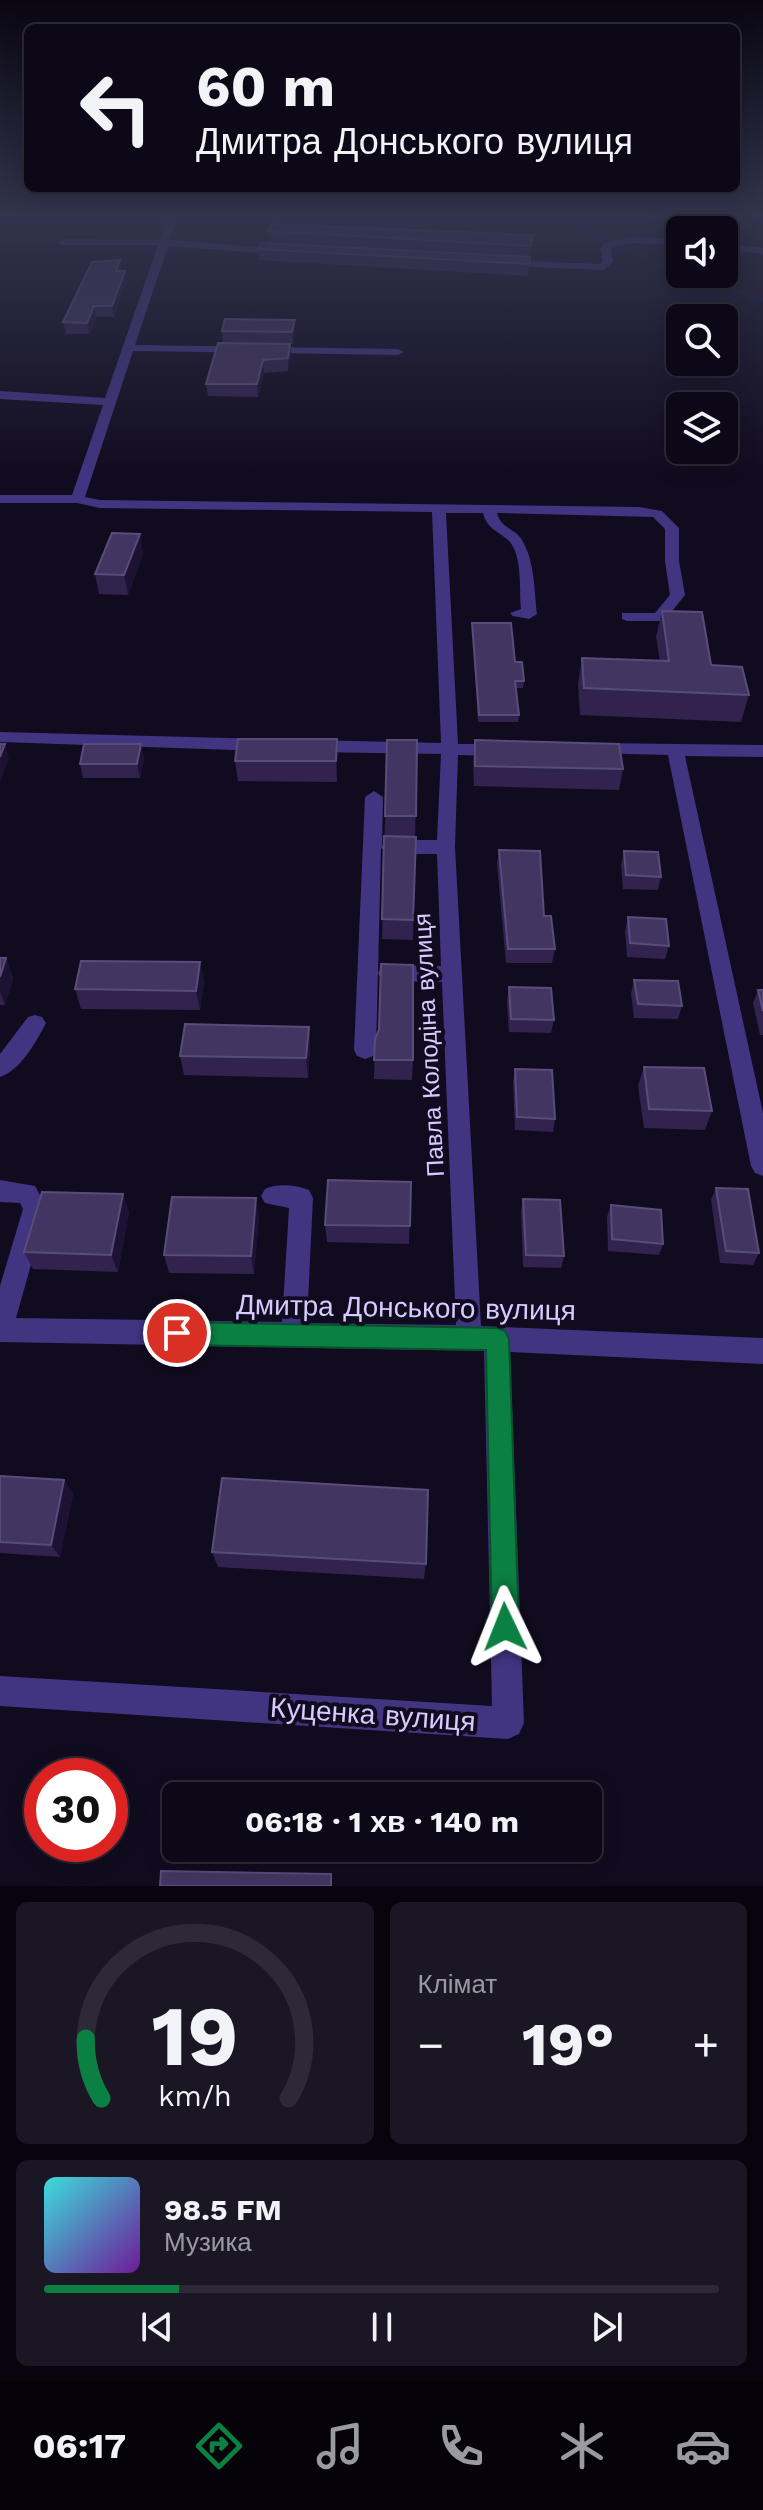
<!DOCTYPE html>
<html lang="uk">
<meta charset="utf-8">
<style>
:root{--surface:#0d0817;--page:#1b1624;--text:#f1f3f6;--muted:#9a9aa1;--line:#2d2936;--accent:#0b8043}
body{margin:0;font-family:"Work Sans",sans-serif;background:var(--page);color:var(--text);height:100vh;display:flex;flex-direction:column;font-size:30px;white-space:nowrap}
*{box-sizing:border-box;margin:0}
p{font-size:26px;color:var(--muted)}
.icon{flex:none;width:44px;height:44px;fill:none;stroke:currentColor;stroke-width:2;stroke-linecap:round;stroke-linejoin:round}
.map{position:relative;height:1886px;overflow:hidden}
.side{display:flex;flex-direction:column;gap:16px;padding:16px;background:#07040d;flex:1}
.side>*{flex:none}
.banner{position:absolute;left:24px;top:24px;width:716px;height:168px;border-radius:12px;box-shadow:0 4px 20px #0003,0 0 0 2px var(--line);background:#0d0817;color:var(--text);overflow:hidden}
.buttons{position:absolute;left:666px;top:216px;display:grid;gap:16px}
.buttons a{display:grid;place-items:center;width:72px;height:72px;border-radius:12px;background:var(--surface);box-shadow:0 4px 20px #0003,0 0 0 2px var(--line);font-size:40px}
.speed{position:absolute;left:24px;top:1758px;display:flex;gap:16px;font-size:40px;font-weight:700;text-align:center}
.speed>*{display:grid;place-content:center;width:104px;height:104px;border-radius:50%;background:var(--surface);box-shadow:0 4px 20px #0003,0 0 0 2px var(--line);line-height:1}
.speed .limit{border:12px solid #d22;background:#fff;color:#111}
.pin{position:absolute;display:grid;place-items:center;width:68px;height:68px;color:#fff;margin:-34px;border:4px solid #fff;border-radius:50%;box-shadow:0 2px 8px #0007}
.me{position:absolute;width:88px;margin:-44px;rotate:358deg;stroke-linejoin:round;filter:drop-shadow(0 0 6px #0008)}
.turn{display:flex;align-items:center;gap:28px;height:168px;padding:0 40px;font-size:36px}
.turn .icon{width:104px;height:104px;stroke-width:2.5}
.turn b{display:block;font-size:56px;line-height:68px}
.big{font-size:60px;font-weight:700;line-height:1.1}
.side .card{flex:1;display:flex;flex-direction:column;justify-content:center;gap:12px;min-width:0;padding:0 28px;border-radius:12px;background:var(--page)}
.side .dial{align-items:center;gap:0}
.dial svg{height:208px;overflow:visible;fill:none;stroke:var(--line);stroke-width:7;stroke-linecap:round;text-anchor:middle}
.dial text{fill:var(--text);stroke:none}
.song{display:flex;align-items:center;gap:24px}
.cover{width:96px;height:96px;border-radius:12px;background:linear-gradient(135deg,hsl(180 70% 55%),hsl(280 70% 35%))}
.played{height:8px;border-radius:4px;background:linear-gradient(90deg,var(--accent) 20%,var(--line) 20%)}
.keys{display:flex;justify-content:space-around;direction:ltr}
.heat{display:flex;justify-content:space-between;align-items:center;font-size:44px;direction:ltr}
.side .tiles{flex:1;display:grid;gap:16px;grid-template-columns:1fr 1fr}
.card:last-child{grid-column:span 2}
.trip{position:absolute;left:162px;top:1782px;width:440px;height:80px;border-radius:12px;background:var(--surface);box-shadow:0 4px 20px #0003,0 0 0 2px var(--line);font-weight:700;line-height:80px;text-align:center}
.tabs{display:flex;height:128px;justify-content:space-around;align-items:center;background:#050309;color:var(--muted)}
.tabs .icon{width:56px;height:56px}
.tabs .selected{color:var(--accent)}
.tabs b{font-size:36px;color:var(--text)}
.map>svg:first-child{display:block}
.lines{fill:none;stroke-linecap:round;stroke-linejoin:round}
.stream{stroke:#06133d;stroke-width:3}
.minor{fill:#413481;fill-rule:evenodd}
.wall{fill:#31234e}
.shaded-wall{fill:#1d1233}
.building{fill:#433561;stroke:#5a4c7a;stroke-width:2}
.route{fill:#0b8043;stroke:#07532c;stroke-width:2}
.labels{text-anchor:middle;stroke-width:8;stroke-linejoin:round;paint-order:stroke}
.street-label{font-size:24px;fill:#d7caff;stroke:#110b1f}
.near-street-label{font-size:28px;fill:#d7caff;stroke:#110b1f}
</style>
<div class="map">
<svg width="763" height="1886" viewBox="0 0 763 1886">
<rect width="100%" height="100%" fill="#110b1f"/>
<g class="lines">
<path class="stream" d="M439 213 580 226 611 241
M618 244 685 277 763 300"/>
<path class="minor" d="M169 213H179L170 240 285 249 290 252 285 255 168 246 135 345 398 349 404 352 398 355 133 351 85 497 100 500 639 507 662 511 679 528V561L685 595 664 621H627L622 619V613H655L670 595 665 561V529L653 517 497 513C501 529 515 528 522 540 535 562 534 589 537 614L529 619 513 616 510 613 521 609C519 590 523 554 508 540 497 530 488 530 483 513H446L458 744H499L508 750 499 756 458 755 455 847 481 1326 763 1338V1364L510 1352 524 1723 519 1734 508 1739 0 1706V1676L492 1706 484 1351 0 1342V1286L23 1209 20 1203 0 1202V1180L35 1186 47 1208 16 1318 282 1322 289 1208 265 1203 261 1196 265 1189C278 1183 296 1185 309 1190L313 1198 307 1323 456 1325 442 982 388 981 381 979 378 973 376 1050 373 1056 365 1059 357 1056 354 1050 365 797 374 791 383 797 382 846 390 840H437L441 754 311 752 302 746 311 740 441 743 432 512 100 508 77 503H0V495H72L103 405 0 399V391L105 398 158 245H62L57 242 62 239 160 240ZM381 848 390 854H437L441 966 388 965 381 967 378 973Z
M631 237 680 239V245L631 243 611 247 613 262 603 270 505 266 500 263 505 260 600 264 603 261 600 249 605 243Z
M724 243 763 248V254L724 249Z
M0 732 263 739 272 745 263 751 0 742Z
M595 743 763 745V757L685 756 763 1113V1176L755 1173 751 1166 668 755 589 753 586 749 589 745Z
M35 1015 42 1017 46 1023C36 1042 21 1070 0 1077V1054L28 1017Z"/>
</g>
<path class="wall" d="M268 231 533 235 528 276 259 260 258 249 480 255 269 243Z
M122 271H125L127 281 114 317H96L89 334H66L63 322Z
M222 331 295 332 293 344H290L291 356 288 371 264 373 258 397 208 396 206 384 223 343Z
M140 534 143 554 128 595 99 594 95 574Z
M662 611 711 665 749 695 741 722 580 715 578 684 582 658 660 661 656 637Z
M472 623 515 662 524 681 523 688H516L519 715 518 722H478Z
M337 739V782L238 781 235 761Z
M387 740H417L413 940 382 939Z
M475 740 623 769 619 790 474 786 473 761Z
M144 758 140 778H83L80 764Z
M499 850 544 916 555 949 552 963H506L497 864Z
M624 851 661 877 658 890 623 889 621 865Z
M628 917 669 946 665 959 627 957 625 931Z
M0 958H6L13 978 5 1005H0Z
M200 962 204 982 200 1010 81 1009 75 989Z
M634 980 682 1006 678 1019 634 1018 631 994Z
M509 987 554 1020 551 1033 509 1032 507 1001Z
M758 990H763V1035H760L753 1003Z
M309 1027 310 1047 308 1078 184 1075 180 1056Z
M375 1039 413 1060 412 1080 374 1079Z
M644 1067 712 1111 705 1130 644 1128 638 1086Z
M515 1069 555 1119 553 1132 515 1130 513 1082Z
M411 1182 409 1244 327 1242 325 1225Z
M716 1188 759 1253 753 1265 720 1263 711 1200Z
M123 1194 129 1212 118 1272 33 1269 24 1252Z
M523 1199 564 1256 561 1268 523 1267 521 1211Z
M611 1205 663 1244 659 1255 608 1251 607 1217Z
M259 1216 254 1274 169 1273 164 1255Z
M0 1476 73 1494 60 1557 0 1553Z
M212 1552 426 1564 424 1579 218 1567Z"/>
<path class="shaded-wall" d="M120 260 122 270 116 271Z
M125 271 127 281 114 317 112 306Z
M94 306 96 317 89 334 87 323Z
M295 320V332L293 344 292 332Z
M290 344 291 356 288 371V358Z
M263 360 264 373 258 397 257 384Z
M140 534 143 554 128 595 124 575Z
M337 739V782L336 761Z
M5 744 9 758 0 782V757Z
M141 744 144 758 140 778 137 764Z
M6 958 13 978 5 1005 0 992V977Z
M200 962 204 982 200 1010 196 991Z
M309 1027 310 1047 308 1078 306 1058Z
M123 1194 129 1212 118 1272 111 1255Z
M256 1198 259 1216 254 1274 251 1256Z
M64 1480 73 1494 60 1557 51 1545Z"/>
<path class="building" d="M272 224 533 235 531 246 268 231Z
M262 243 530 257 529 264 258 249Z
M120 260 116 271H125L112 306H94L87 323 63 322 92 262Z
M225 319 295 320 292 332 222 331Z
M218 343 290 344 288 358 263 360 257 384H206Z
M112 533 140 534 124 575 95 574Z
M662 611 702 612 711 665 742 667 749 695 584 688 582 658 669 661Z
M472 623H511L515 662H522L524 681H515L519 715H479Z
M238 739H337L336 761H235Z
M387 740H417L416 816H385Z
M475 740 619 744 623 769 475 766Z
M0 744H5L0 757Z
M84 744H141L137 764H80Z
M384 836 416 837 413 920 382 919Z
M499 850 540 851 544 916H551L555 949H508Z
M624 851 658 852 661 877 626 875Z
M628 917 666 919 669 946 630 943Z
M0 958H6L0 977Z
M81 961 200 962 196 991 75 989Z
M381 964 413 965V1060H374L375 1039 379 1030Z
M634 980 678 981 682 1006 638 1004Z
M509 987 551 988 554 1020 511 1019Z
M758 990H763V1011Z
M185 1024 309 1027 306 1058 180 1056Z
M644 1067 704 1068 712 1111 649 1109Z
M515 1069 552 1070 555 1119 517 1117Z
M328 1180 411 1182 410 1226 325 1225Z
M716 1188 748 1189 759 1253 726 1251Z
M42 1192 123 1194 111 1255 24 1252Z
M172 1197 256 1198 251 1256 164 1255Z
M523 1199 560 1200 564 1256 526 1255Z
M611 1205 661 1210 663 1244 612 1239Z
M0 1476 64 1480 51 1545 0 1542Z
M222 1478 428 1490 426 1564 212 1552Z
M161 1871 331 1874V1886H160Z"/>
<linearGradient id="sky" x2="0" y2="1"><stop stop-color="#090611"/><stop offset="0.45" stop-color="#32344d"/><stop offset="1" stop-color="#32344d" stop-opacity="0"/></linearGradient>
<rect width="763" height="477" fill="url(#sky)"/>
<path class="route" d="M177 1322 497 1328 505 1331 509 1339 519 1627 515 1636 505 1640 496 1636 492 1627 486 1350 177 1345 168 1341 165 1333 168 1325Z"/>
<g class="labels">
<g class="street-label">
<text transform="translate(429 1045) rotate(-93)" y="8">Павла Колодіна вулиця</text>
</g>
<g class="near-street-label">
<text transform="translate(406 1307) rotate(1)" y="10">Дмитра Донського вулиця</text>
<text transform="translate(373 1714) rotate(4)" y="10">Куценка вулиця</text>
</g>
</g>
</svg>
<div class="buttons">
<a><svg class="icon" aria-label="sound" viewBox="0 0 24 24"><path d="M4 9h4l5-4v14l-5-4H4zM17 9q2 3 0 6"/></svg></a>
<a><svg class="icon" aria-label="search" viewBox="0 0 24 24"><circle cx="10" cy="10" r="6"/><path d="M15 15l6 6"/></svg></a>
<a><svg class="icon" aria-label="layers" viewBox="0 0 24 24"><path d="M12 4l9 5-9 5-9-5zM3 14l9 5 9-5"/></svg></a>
</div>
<div class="speed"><div class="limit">30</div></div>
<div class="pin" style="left:177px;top:1333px;background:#d93025"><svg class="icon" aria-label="arrive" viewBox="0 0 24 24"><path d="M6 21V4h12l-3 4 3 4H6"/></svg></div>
<svg class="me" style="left:505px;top:1627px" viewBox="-20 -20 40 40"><path d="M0-17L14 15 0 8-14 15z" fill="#0b8043" stroke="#fff" stroke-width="4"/></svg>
<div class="trip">06:18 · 1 хв · 140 m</div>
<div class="banner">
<div class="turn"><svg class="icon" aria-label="left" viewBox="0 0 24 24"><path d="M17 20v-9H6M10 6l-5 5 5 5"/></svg><div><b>60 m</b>Дмитра Донського вулиця</div></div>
</div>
</div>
<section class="side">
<div class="tiles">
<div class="card dial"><svg viewBox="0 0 100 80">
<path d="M14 69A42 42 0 1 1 86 69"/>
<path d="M14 69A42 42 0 0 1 8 46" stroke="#0b8043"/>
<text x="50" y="56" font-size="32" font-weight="700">19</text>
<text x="50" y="72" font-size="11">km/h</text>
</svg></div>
<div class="card"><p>Клімат</p>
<div class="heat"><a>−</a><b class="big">19°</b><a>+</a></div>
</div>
<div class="card">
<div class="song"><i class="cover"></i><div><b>98.5 FM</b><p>Музика</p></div></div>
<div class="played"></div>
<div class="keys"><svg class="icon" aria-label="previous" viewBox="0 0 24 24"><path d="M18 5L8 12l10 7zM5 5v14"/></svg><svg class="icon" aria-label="pause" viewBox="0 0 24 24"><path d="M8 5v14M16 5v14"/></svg><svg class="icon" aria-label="next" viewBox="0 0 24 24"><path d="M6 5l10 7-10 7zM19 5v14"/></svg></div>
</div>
</div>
</section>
<nav class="tabs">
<b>06:17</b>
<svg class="icon selected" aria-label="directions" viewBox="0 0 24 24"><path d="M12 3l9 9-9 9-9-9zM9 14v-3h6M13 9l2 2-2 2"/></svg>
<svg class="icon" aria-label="music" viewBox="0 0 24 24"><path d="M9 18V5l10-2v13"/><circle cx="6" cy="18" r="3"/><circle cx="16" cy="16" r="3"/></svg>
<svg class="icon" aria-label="phone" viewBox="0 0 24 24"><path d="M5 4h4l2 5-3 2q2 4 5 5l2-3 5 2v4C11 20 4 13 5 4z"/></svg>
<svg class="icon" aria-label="climate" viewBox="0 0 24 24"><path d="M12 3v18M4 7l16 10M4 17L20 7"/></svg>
<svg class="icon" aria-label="car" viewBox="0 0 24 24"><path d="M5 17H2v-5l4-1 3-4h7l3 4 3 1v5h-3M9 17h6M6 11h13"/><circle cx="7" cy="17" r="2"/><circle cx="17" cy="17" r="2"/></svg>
</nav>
